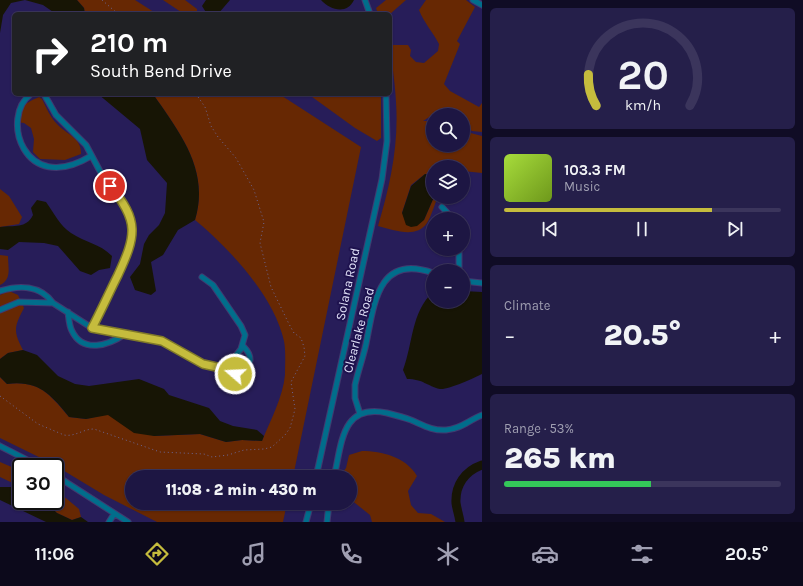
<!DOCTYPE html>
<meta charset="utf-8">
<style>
:root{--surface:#1d1643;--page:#251f4a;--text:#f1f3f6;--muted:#a09fb2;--line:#3b355c;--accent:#c5bc3d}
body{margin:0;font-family:Karla,sans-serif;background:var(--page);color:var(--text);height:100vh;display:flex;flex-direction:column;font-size:15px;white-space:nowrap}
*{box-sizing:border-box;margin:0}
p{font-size:13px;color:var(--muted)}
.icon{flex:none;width:22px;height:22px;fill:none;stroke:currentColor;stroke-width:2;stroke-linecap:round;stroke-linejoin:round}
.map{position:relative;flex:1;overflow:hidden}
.sheet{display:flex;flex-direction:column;gap:8px;padding:8px;background:#100c25;width:321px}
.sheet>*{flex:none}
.top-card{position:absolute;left:12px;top:12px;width:380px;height:84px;border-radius:6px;box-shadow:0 1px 3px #0004,0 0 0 1px var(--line);background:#202124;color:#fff;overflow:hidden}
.buttons{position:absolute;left:426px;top:108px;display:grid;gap:8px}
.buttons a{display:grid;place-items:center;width:44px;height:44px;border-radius:50%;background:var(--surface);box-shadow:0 1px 3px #0004,0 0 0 1px var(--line);font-size:20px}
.speed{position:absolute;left:12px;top:458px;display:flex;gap:8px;font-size:20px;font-weight:700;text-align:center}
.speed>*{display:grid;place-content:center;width:52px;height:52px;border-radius:50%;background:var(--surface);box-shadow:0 1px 3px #0004,0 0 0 1px var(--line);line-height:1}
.speed .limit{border:2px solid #111;border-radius:6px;background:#fff;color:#111}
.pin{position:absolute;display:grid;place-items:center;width:34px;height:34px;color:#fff;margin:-17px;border:2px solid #fff;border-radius:50%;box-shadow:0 1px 4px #0007}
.me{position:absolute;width:44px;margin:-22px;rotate:289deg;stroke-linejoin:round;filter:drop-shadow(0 0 3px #0008)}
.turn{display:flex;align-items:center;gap:14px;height:84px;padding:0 12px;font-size:18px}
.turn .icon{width:52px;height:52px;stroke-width:2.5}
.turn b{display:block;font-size:28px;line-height:34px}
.big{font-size:30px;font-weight:800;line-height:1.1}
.sheet .widget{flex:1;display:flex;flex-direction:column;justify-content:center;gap:6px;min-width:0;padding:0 14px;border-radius:6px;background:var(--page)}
.sheet .dial{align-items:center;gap:0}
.dial svg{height:104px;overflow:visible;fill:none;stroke:var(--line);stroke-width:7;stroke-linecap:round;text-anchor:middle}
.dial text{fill:var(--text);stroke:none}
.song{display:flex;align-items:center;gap:12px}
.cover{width:48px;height:48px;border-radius:6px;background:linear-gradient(135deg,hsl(80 70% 55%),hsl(80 70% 35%))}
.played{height:4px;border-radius:2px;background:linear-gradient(90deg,var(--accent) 75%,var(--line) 75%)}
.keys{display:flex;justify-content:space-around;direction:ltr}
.heat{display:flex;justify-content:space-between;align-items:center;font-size:22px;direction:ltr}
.charge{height:6px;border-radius:3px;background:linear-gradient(90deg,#34c759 53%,var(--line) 0)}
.trip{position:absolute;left:125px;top:470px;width:232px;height:40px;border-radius:20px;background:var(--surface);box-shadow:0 1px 3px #0004,0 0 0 1px var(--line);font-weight:800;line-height:40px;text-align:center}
.tab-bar{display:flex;height:64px;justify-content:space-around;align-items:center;background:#0c091b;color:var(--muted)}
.tab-bar .icon{width:28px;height:28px}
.tab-bar .active{color:var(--accent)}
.tab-bar b{font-size:18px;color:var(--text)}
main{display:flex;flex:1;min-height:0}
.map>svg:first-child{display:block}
.green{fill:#672803}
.water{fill:#171505}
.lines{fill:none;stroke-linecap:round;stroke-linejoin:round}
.river{stroke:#171505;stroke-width:9}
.minor-casing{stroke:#41396f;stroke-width:7}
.path{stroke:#6d6795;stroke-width:1;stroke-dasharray:1 3;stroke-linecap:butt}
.minor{stroke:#016d8b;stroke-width:5}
.route-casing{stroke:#807a28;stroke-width:10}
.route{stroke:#c5bc3d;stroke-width:7}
.labels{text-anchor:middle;stroke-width:4;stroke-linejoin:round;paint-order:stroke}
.street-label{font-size:13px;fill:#e2e2f9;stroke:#1e124e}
</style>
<main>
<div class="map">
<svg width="482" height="522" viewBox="0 0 482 522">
<rect width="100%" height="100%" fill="#271d59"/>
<path class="green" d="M77 0H135L157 14H85L84 8Z
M163 0H185L197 9V14H184Z
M386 0H406L390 14H378L376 8Z
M426 0H466L475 7 457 41 460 44 444 84 450 91 479 107 482 103V132L472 131 463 125V115L434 114 423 121H433V145H463V131L482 136V173L463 171V167H433V175L425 174 411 185 402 213 424 220 434 197H438C434 205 432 215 427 223 416 239 394 230 378 226 390 186 399 145 396 102 395 78 390 57 390 32L393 45H408L411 50 410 56 416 62 424 63 438 51 439 44C433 32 424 23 419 10Z
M153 94H279L361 147 293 477H132V503H287L283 522H157L104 495 51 463 0 438V377L7 384C40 380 50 395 69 417L86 419 108 414 154 436 200 434 226 442 242 440 262 441C270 421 283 397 285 375 285 365 286 351 284 341 274 296 229 248 195 220 210 170 180 133 153 94Z
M308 94H381V138L377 141 355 128Z
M39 97 42 99C46 107 50 117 57 124 66 134 82 138 81 154L65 160 40 159 33 152 34 139 31 128 24 123 17 122C11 110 30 101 39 97Z
M0 189 9 196 22 217 19 224 0 227Z
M0 255 8 256C8 268 12 279 0 285Z
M9 291 18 295 24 308C14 327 13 331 23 350L8 353 0 359V295Z
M362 451C382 451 406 457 417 476L408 491 411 505 418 513 431 514 445 522H372L370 515 350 499V477H339L346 468 349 455Z
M0 462 21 471V487L0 477Z
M55 489 79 509 81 517 72 520 57 513 44 501H55Z"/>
<path class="water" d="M0 0H77L84 8 85 14H56L43 5 25 0 11 3 3 15 0 33Z
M206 0H230L218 14H207L202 6Z
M321 0H354C347 15 330 10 321 0Z
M98 94H153C180 133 210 170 195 220L178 230 163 255 151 262 156 291 151 295 135 290 130 277 140 264 144 244 149 235 159 225 165 213 167 183 147 160 140 129Z
M425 174 433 175 434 197 424 220 417 226 411 227 406 225 402 213 411 186Z
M37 200 46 202C54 213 60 226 71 233 86 243 99 243 112 256L110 268 99 270 91 275 80 271 58 246 44 243 19 242 8 250 0 249V227C14 225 26 229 33 215L31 208Z
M463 291 482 292V374C474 378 448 390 440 389 427 386 423 379 407 379L403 370C413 344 411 312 433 292V301H463Z
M23 350 37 355 58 376 75 384 89 386 139 379 164 389 169 395 209 408 220 421 233 426 257 430 264 436 262 441 242 440 226 442 200 434 154 436 134 433 108 415 86 419 69 417C51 395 39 380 7 384L0 377V359L8 353Z
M0 487H21V501H44L57 513 72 520 81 517 88 522H46L0 500Z"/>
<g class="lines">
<path class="river" d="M460 522C459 515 457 510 456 503 455 485 465 471 482 465"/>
<g class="minor-casing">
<path id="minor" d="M365 0 370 14
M473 0 482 5
M31 94C0 116 23 197 91 156
M44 94 56 115 86 145 102 175 124 203 131 221 132 235 127 256 92 328
M442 207 453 219
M459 249V271
M463 281 482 283
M0 291C19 285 40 285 53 303L19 302 0 310
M53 303 92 328 162 341 203 364 221 368 230 363 241 349 245 335 241 326 213 285 202 277
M68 312C69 319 69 326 72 331 83 354 109 345 125 334
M221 368 235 374 247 369C253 360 250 353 243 346
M360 414 355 398V385C358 371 363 358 366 344 374 304 378 253 433 273
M0 446 41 467
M55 475 128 522
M316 477 382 179 387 141 386 94
M334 477C342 444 341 403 387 413 395 415 403 417 411 420 423 425 432 431 446 430 461 429 469 420 482 415
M109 522 114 514
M306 522 311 503
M327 522 329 503"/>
</g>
<path class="path" d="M102 0 118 14
M0 396 38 424 64 435C75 437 83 429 94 429L160 452 204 454 212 457 228 455 244 450 264 449 272 447 285 435 290 428 293 417 295 409 291 382 305 356 304 347 301 338 294 333 289 324 271 287 260 243 264 222 254 190 236 158 218 137 211 126 205 107 196 94"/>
<use href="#minor" class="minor"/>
</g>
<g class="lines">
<g class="route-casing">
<path id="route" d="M110 186C140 221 136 236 118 275 109 293 101 311 92 328L162 341 203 364 221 368 235 374"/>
</g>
<use href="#route" class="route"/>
</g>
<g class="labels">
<g class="street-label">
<text transform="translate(347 284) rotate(-78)" y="5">Solana Road</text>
<text transform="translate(358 330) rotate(-75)" y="5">Clearlake Road</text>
</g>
</g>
</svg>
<div class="buttons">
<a><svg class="icon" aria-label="search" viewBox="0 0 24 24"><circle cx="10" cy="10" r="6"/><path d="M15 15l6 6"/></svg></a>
<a><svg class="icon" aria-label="layers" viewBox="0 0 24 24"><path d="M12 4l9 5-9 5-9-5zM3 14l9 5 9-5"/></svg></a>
<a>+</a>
<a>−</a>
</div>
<div class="speed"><div class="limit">30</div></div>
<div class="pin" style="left:110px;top:186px;background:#d93025"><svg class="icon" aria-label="arrive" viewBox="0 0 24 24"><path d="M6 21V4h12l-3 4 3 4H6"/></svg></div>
<svg class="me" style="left:235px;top:374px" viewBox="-20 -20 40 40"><circle r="17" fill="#c5bc3d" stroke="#fff" stroke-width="3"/><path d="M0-11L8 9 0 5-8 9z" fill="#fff"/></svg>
<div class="trip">11:08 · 2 min · 430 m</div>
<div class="top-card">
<div class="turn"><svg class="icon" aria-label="right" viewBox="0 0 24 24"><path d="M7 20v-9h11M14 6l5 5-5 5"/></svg><div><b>210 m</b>South Bend Drive</div></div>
</div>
</div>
<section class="sheet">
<div class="widget dial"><svg viewBox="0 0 100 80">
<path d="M14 69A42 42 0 1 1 86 69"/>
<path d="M14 69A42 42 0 0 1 8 45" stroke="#c5bc3d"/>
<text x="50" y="56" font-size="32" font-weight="700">20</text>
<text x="50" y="72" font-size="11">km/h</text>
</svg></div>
<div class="widget">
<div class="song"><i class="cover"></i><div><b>103.3 FM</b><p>Music</p></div></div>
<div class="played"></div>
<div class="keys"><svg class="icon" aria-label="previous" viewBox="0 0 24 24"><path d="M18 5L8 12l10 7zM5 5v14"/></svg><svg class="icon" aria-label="pause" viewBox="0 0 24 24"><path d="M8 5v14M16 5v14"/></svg><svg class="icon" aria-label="next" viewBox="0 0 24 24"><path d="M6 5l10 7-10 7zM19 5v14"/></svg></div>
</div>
<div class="widget"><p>Climate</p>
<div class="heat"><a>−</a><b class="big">20.5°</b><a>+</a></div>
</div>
<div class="widget"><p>Range · 53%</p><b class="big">265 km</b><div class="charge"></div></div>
</section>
</main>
<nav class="tab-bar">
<b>11:06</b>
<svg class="icon active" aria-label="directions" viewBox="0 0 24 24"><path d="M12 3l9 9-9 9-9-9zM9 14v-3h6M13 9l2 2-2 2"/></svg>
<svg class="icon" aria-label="music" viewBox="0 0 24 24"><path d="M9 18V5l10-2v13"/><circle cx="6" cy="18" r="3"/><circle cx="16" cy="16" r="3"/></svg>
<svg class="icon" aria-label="phone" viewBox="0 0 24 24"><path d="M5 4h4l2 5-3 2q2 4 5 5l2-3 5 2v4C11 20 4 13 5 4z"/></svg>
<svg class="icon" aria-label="climate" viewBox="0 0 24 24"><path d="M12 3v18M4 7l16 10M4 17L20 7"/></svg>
<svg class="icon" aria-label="car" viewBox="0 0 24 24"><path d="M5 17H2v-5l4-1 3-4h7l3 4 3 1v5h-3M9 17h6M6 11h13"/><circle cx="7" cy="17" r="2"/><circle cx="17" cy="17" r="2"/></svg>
<svg class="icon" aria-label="filters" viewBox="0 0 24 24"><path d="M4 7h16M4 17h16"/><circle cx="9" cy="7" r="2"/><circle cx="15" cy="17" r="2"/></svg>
<b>20.5°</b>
</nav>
